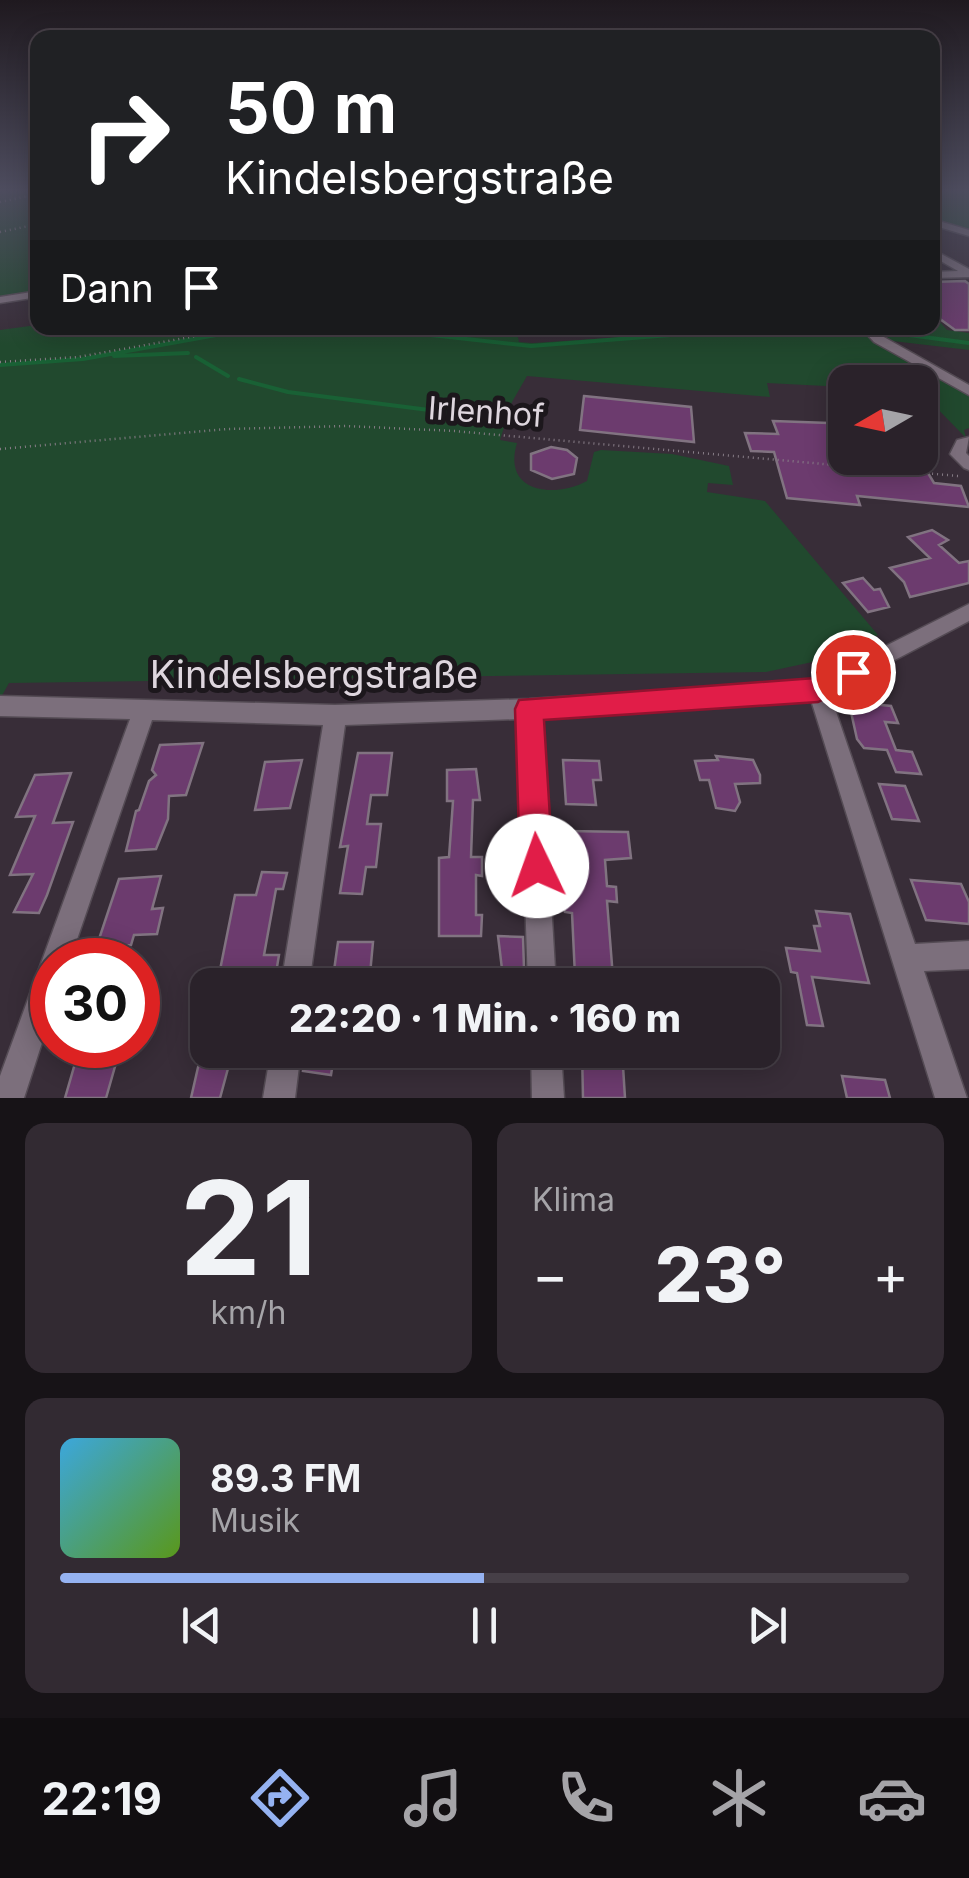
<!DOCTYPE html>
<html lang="de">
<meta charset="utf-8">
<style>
:root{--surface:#2a222a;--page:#322a32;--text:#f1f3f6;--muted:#a5a4a8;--line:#463f47;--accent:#95b2f1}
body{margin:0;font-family:Inter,sans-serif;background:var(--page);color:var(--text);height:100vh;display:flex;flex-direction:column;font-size:38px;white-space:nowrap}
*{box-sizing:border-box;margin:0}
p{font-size:32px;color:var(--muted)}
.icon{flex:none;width:55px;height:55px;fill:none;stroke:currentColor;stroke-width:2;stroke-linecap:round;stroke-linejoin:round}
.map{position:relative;height:1098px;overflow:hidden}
.details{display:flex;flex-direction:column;gap:25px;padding:25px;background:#171317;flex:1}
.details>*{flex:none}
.guide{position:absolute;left:30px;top:30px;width:910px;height:305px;border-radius:20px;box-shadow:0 5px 25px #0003,0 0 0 2px var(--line);background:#202124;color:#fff;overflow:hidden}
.needle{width:65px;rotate:261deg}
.buttons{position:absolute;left:828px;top:365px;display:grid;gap:20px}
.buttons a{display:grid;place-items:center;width:110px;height:110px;border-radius:20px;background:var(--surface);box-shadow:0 5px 25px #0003,0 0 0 2px var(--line);font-size:50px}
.speed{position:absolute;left:30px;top:938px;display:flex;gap:20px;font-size:50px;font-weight:700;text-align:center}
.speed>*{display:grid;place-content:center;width:130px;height:130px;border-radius:50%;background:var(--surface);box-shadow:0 5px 25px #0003,0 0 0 2px var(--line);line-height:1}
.speed .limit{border:15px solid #d22;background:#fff;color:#111}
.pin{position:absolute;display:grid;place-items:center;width:85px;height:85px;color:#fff;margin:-42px;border:5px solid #fff;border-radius:50%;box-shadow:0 2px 10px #0007}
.me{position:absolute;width:110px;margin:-55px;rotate:357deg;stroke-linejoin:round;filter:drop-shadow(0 0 8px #0008)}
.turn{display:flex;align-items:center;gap:35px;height:210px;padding:0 30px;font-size:45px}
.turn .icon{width:130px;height:130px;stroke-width:2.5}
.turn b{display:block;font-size:70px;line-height:85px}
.then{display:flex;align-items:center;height:95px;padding:0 30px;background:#0003;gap:20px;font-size:38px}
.big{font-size:75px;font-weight:800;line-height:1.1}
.details .card{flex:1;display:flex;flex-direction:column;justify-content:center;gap:15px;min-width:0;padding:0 35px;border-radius:20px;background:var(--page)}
.details .dial{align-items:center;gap:0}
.dial b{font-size:130px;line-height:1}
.song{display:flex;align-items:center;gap:30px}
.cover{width:120px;height:120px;border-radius:15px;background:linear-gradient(135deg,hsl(200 70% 55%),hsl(90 70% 35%))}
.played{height:10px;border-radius:5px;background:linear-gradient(90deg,var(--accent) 50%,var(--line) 50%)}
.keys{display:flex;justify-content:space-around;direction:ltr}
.heat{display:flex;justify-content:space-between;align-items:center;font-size:55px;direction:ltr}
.details .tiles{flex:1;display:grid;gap:25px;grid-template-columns:1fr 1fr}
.card:last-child{grid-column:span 2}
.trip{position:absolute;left:190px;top:968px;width:590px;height:100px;border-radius:20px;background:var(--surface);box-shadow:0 5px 25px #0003,0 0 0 2px var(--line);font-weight:800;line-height:100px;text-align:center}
.tab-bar{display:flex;height:160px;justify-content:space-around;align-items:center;background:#110e11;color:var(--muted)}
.tab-bar .icon{width:70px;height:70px}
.tab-bar .current{color:var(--accent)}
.tab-bar b{font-size:45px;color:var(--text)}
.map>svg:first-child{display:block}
.green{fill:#21492e}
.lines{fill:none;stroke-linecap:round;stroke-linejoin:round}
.stream{stroke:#196135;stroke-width:4}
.building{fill:#6c3b6e;stroke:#817381;stroke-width:2.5}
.street-casing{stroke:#544b54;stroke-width:3}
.path{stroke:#877d87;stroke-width:2.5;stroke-dasharray:1 4;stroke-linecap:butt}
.street{fill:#7c6f7c;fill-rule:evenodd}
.route{fill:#e11d48;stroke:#92132f;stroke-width:2.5}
.labels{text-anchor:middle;stroke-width:10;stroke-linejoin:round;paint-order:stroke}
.street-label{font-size:32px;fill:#ded6de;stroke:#1c171c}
.near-street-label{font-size:38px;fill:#ded6de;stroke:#1c171c}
</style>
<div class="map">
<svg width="969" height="1098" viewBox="0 0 969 1098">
<rect width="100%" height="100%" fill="#382d38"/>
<path class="green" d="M0 191H37V296L0 302Z
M933 191H969V230L933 219Z
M933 314 947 330 969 333V350L884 340 872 328 913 332 910 328H932Z
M37 325 516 328 519 342 533 343 759 328H862L869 338 969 395V428L964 430 966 438 926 397H920V382H845V387L767 383 770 397 527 376 512 402 500 440 517 443C502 492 553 499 587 481L594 452 601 450 672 454 729 466 733 485 708 483 707 492 765 501 878 635 817 661 766 672 9 683 0 699V330Z"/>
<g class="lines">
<path class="stream" d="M367 328 531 346 760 328
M851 328H858
M879 331 969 343
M114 356 188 353
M196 357 228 376
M0 365 83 359 255 328
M239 379 288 392 437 411"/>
</g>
<path class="building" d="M965 281 969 284V330H955L932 313V282Z
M584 396 691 407 694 442 580 430Z
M773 421 829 423 845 449V458H919L934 483 961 486 969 507 857 496 860 505 787 498 774 452 751 451 745 433 778 434Z
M551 447 567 450 577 458 574 474 552 479 531 470V454Z
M932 530 948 540 939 545 959 563 969 561V583L910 597 904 582 890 568 930 558 908 537Z
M863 578 874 590 880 589 889 607 868 612 843 583Z
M862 681 872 704 891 706 898 723 885 722 896 750 912 752 921 774 896 772 887 750 864 748 857 739 849 703H858L851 687Z
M203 743 186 795 169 796 168 819 156 849 126 851 136 811 139 810 149 781 156 775 152 770 160 745Z
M358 753H392L387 795H371L367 824H381L376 867H366L362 894 340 893 348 846 340 847Z
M716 756 753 760 760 775V783L735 784 740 802 735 811 716 808 709 780H700L695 761 718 760Z
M302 760 290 808 255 810 265 762Z
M563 760 599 761 601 780H593L596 805 566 804Z
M476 769 480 800H473L471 857H482V876L476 875V915H482L481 936H439V858L449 857 453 801H447V770Z
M71 773 53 823 73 822 47 895 39 913 14 912 33 874 10 875 35 816 16 817 35 775Z
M879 784 905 786 919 821 892 819Z
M567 831 628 832 631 858 605 860 607 886 616 887 617 902 607 901 613 978 575 976 572 913 565 912 564 897 573 898Z
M262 872 287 873 283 889H276L264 955H279L274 985H233L236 970H220L235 895H256Z
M161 876 152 909 163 908 157 934 134 935 131 945 96 948 119 879Z
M911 880 961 884 969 902V924L926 920Z
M816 911 850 914 869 983 812 977 823 1026 807 1025 797 973 791 972 786 948 820 951 814 926H820Z
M498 936 523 937 524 969H502Z
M338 942H373L369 985H332Z
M202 1050H233L220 1098H191Z
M306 1050H335L331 1075 303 1071Z
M582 1050H622L625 1098H583Z
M112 1057 116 1063 106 1098H65L76 1060Z
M842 1076 885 1080 890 1098H847Z"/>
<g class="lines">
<g class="street-casing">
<path id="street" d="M932 219 969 230V236L932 225Z
M932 249 969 269V277L932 278V272L958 271 932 256Z
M38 291V297L0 303V297Z
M861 328H873L882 336 969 385V395L874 342Z
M969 437 966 453 969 456V470L964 468 950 454 957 440Z
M969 604V621L830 694 915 944 969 941V969L924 971 967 1098H935L811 700 540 718 556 985H528L519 719 345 725 309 985H281L323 725 152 720 70 960H52V1012L24 1098H0V1076L130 719 0 716V696L335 705 529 699 816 681Z
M271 1050H301L295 1098H263Z
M531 1050H561L564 1098H532Z"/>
</g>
<path class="path" d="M0 202 38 194
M0 232 38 224
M0 362 78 357 241 328
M0 449 227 429 346 426 454 431 958 476"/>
<use href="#street" class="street"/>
</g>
<linearGradient id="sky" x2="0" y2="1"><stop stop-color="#1f191f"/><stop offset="0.55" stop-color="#4d4c5e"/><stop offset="1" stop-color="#4d4c5e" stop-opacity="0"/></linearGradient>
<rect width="969" height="345" fill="url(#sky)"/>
<path class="route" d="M853 660 863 664 867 672 863 680 818 702 544 720 553 866 549 878 537 883 525 878 520 866 515 709 519 700 815 678Z"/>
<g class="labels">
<g class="street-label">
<text transform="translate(486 412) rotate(4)" y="11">Irlenhof</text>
</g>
<g class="near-street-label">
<text x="314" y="688">Kindelsbergstraße</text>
</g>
</g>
</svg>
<div class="buttons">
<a><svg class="needle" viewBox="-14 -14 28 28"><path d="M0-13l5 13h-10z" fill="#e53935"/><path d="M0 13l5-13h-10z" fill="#a5a4a8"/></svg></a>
</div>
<div class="speed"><div class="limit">30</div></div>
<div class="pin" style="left:853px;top:672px;background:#d93025"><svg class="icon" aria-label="arrive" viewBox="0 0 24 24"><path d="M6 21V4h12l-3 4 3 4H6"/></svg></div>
<svg class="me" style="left:537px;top:866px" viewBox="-20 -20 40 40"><circle r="19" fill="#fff"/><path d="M0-13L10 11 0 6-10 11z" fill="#e11d48"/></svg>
<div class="trip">22:20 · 1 Min. · 160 m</div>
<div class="guide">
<div class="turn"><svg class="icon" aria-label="right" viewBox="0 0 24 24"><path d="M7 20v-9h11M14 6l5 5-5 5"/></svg><div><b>50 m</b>Kindelsbergstraße</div></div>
<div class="then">Dann<svg class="icon" aria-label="arrive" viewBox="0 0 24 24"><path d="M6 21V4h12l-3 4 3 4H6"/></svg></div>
</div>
</div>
<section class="details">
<div class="tiles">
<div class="card dial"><b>21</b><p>km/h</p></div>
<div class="card"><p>Klima</p>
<div class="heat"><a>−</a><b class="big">23°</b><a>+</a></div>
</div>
<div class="card">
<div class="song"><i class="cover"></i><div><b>89.3 FM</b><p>Musik</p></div></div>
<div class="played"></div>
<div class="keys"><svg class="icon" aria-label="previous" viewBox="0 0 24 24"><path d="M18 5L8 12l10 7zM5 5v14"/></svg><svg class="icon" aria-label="pause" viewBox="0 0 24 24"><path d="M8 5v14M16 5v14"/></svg><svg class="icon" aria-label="next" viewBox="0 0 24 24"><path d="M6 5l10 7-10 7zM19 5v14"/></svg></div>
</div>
</div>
</section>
<nav class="tab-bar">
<b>22:19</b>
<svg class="icon current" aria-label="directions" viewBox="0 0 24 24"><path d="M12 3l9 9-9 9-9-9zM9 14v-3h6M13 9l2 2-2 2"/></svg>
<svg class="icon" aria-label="music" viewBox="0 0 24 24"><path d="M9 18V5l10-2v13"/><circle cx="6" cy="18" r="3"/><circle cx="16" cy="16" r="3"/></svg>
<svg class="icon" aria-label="phone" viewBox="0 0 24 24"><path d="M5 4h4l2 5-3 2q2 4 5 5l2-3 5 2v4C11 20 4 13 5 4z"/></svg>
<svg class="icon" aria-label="climate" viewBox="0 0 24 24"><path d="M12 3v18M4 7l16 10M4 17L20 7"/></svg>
<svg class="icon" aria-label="car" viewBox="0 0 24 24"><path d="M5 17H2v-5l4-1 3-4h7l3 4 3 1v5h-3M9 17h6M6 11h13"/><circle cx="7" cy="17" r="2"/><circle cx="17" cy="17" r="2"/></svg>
</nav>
